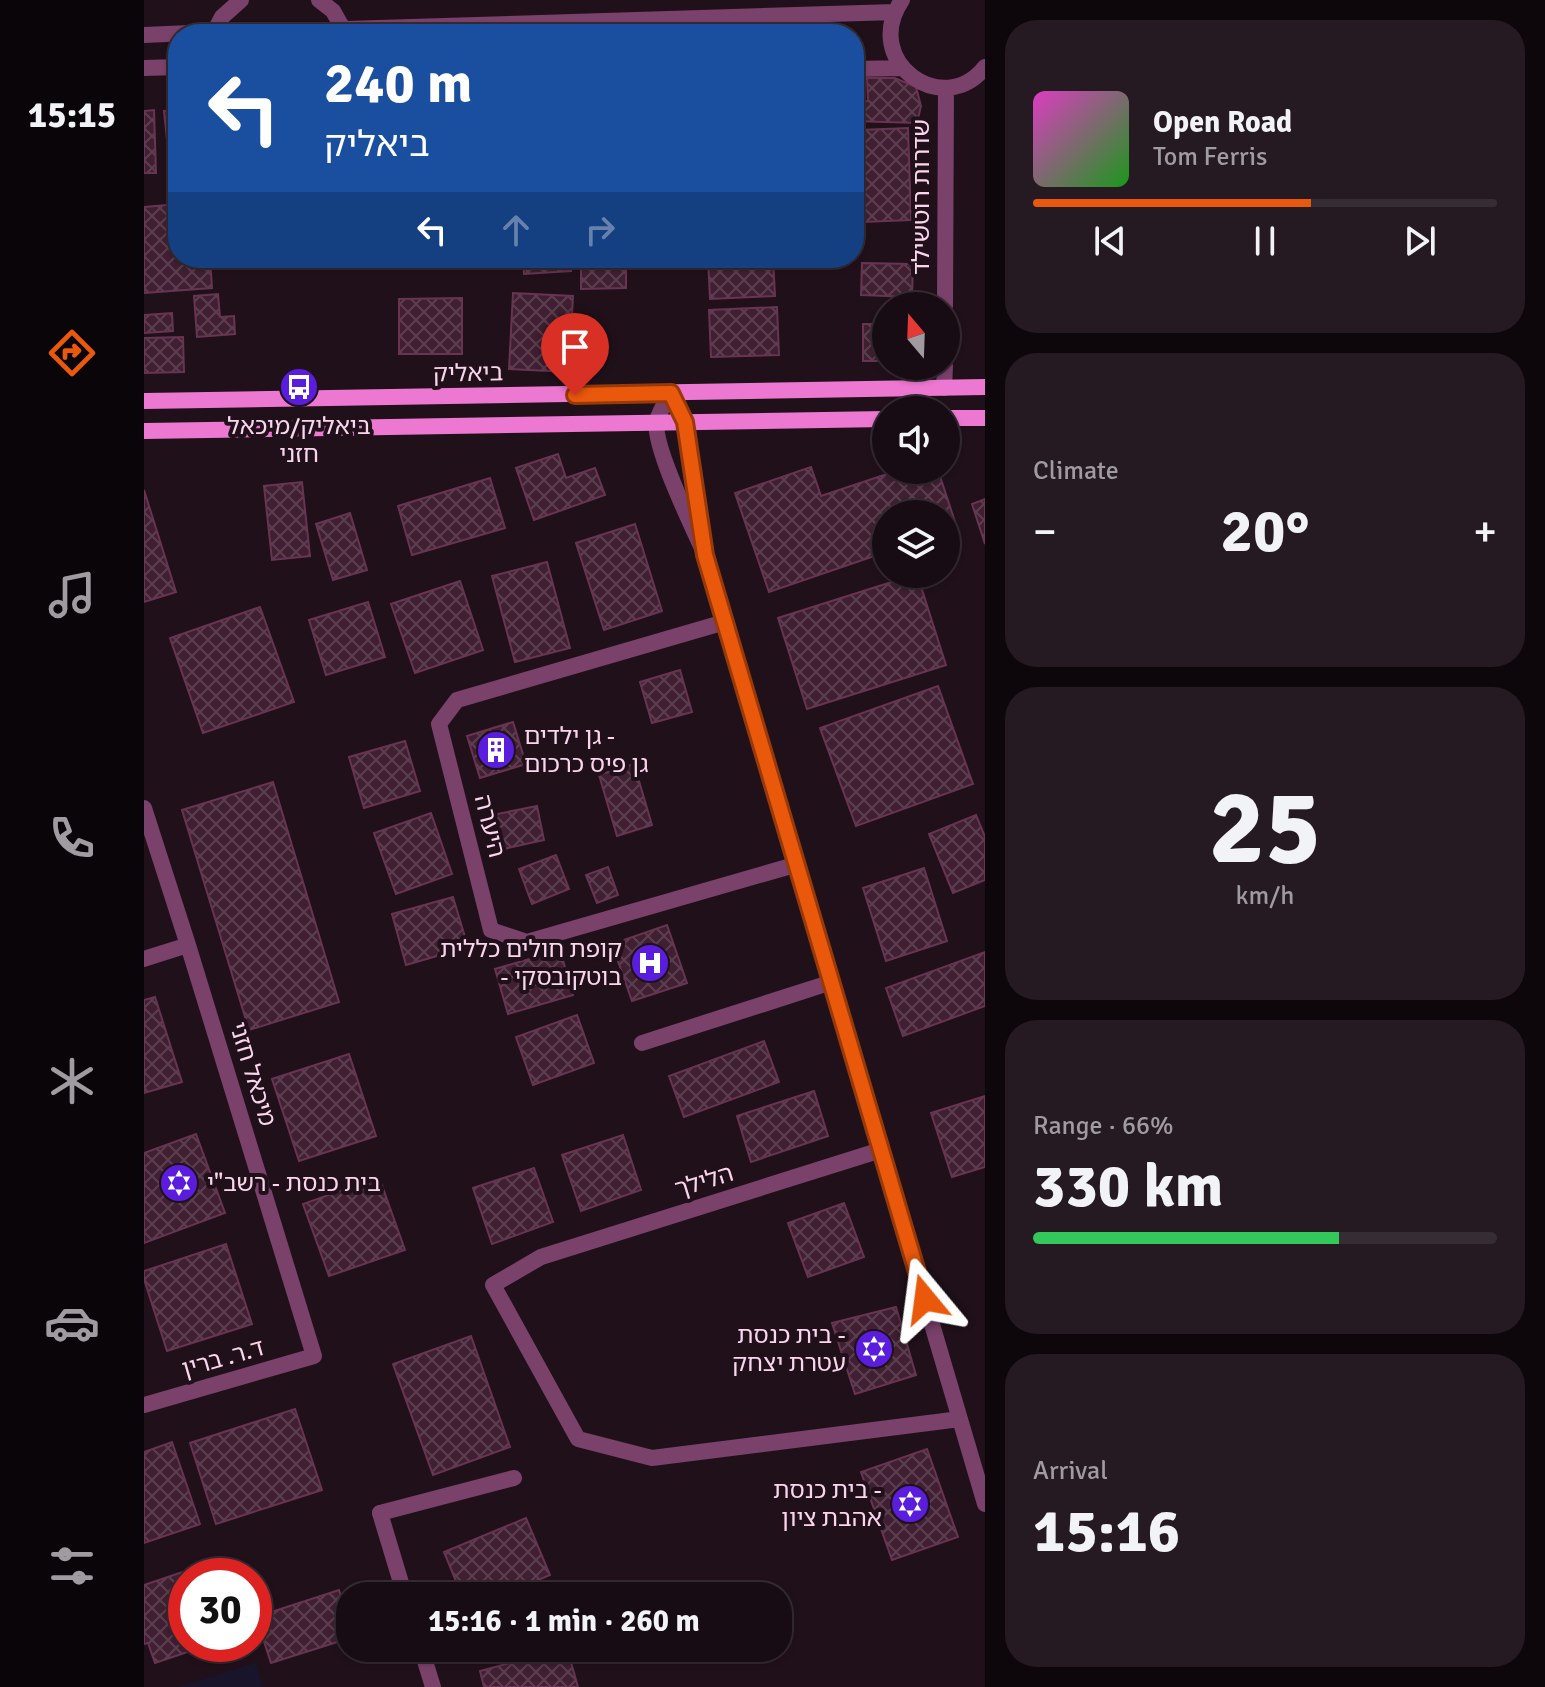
<!DOCTYPE html>
<meta charset="utf-8">
<style>
:root{--surface:#180c14;--page:#251a22;--text:#f1f3f6;--muted:#9f9ba0;--line:#362c34;--accent:#ea580c}
body{margin:0;font-family:Signika,"Noto Sans Hebrew",sans-serif;background:var(--page);color:var(--text);height:100vh;display:flex;flex-direction:column;font-size:30px;white-space:nowrap}
*{box-sizing:border-box;margin:0}
p{font-size:26px;color:var(--muted)}
.icon{flex:none;width:44px;height:44px;fill:none;stroke:currentColor;stroke-width:2;stroke-linecap:round;stroke-linejoin:round}
.map{position:relative;flex:1;overflow:hidden}
.drawer{display:flex;flex-direction:column;gap:20px;padding:20px;background:#0d070b;width:560px}
.drawer>*{flex:none}
.top-card{position:absolute;left:24px;top:24px;width:696px;height:244px;border-radius:32px;box-shadow:0 2px 6px #0004,0 0 0 2px var(--line);background:#1a4fa0;color:#fff;overflow:hidden}
.needle{width:52px;rotate:341deg}
.controls{position:absolute;left:728px;top:292px;display:grid;gap:16px}
.controls a{display:grid;place-items:center;width:88px;height:88px;border-radius:50%;background:var(--surface);box-shadow:0 2px 6px #0004,0 0 0 2px var(--line);font-size:40px}
.speed{position:absolute;left:24px;top:1558px;display:flex;gap:16px;font-size:40px;font-weight:700;text-align:center}
.speed>*{display:grid;place-content:center;width:104px;height:104px;border-radius:50%;background:var(--surface);box-shadow:0 2px 6px #0004,0 0 0 2px var(--line);line-height:1}
.speed .limit{border:12px solid #d22;background:#fff;color:#111}
.pin{position:absolute;display:grid;place-items:center;width:68px;height:68px;color:#fff;margin:-82px -34px;border-radius:50% 50% 50% 0;rotate:-45deg;box-shadow:0 0 8px #0007}
.pin .icon{rotate:45deg}
.me{position:absolute;width:88px;margin:-44px;rotate:344deg;stroke-linejoin:round;filter:drop-shadow(0 0 6px #0008)}
.turn{display:flex;align-items:center;gap:28px;height:168px;padding:0 24px;font-size:36px}
.turn .icon{width:104px;height:104px;stroke-width:2.5}
.turn b{display:block;font-size:56px;line-height:68px}
.lanes{display:flex;align-items:center;height:76px;padding:0 24px;background:#0003;justify-content:center;gap:40px;direction:ltr}
.lanes .off{opacity:.35}
.big{font-size:60px;font-weight:700;line-height:1.1}
.drawer .widget{flex:1;display:flex;flex-direction:column;justify-content:center;gap:12px;min-width:0;padding:0 28px;border-radius:32px;background:var(--page)}
.drawer .dial{align-items:center;gap:0}
.dial b{font-size:104px;line-height:1}
.song{display:flex;align-items:center;gap:24px}
.cover{width:96px;height:96px;border-radius:12px;background:linear-gradient(135deg,hsl(310 70% 55%),hsl(120 70% 35%))}
.played{height:8px;border-radius:4px;background:linear-gradient(90deg,var(--accent) 60%,var(--line) 60%)}
.keys{display:flex;justify-content:space-around;direction:ltr}
.heat{display:flex;justify-content:space-between;align-items:center;font-size:44px;direction:ltr}
.charge{height:12px;border-radius:6px;background:linear-gradient(90deg,#34c759 66%,var(--line) 0)}
.trip{position:absolute;left:192px;top:1582px;width:456px;height:80px;border-radius:32px;background:var(--surface);box-shadow:0 2px 6px #0004,0 0 0 2px var(--line);font-weight:700;line-height:80px;text-align:center}
main{display:flex;flex:1;min-height:0}
.tabs{display:flex;flex-direction:column;width:144px;justify-content:space-around;align-items:center;background:#0a0508;color:var(--muted)}
.tabs .icon{width:56px;height:56px}
.tabs .selected{color:var(--accent)}
.tabs b{font-size:36px;color:var(--text)}
.map>svg:first-child{display:block}
.pitch{fill:#18142a}
.building{fill:url(#building-cross-hatch);stroke:#683452;stroke-width:2}
.lines{fill:none;stroke-linecap:round;stroke-linejoin:round}
.service{stroke:#7a416b;stroke-width:16}
.minor{stroke:#7a416b;stroke-width:16}
.secondary{stroke:#ed78d1;stroke-width:16}
.route-casing{stroke:#983908;stroke-width:20}
.route{stroke:#ea580c;stroke-width:14}
.labels{text-anchor:middle;stroke-width:8;stroke-linejoin:round;paint-order:stroke}
.street-label{font-size:24px;fill:#fad5ee;stroke:#20101a}
.poi-label{font-size:24px;fill:#fad5ee;stroke:#20101a;text-anchor:end}
</style>
<main>
<nav class="tabs">
<b>15:15</b>
<svg class="icon selected" aria-label="directions" viewBox="0 0 24 24"><path d="M12 3l9 9-9 9-9-9zM9 14v-3h6M13 9l2 2-2 2"/></svg>
<svg class="icon" aria-label="music" viewBox="0 0 24 24"><path d="M9 18V5l10-2v13"/><circle cx="6" cy="18" r="3"/><circle cx="16" cy="16" r="3"/></svg>
<svg class="icon" aria-label="phone" viewBox="0 0 24 24"><path d="M5 4h4l2 5-3 2q2 4 5 5l2-3 5 2v4C11 20 4 13 5 4z"/></svg>
<svg class="icon" aria-label="climate" viewBox="0 0 24 24"><path d="M12 3v18M4 7l16 10M4 17L20 7"/></svg>
<svg class="icon" aria-label="car" viewBox="0 0 24 24"><path d="M5 17H2v-5l4-1 3-4h7l3 4 3 1v5h-3M9 17h6M6 11h13"/><circle cx="7" cy="17" r="2"/><circle cx="17" cy="17" r="2"/></svg>
<svg class="icon" aria-label="filters" viewBox="0 0 24 24"><path d="M4 7h16M4 17h16"/><circle cx="9" cy="7" r="2"/><circle cx="15" cy="17" r="2"/></svg>
</nav>
<div class="map">
<svg width="841" height="1687" viewBox="0 0 841 1687">
<defs>
<pattern id="building-cross-hatch" width="8" height="8" patternUnits="userSpaceOnUse" patternTransform="scale(2)"><rect width="8" height="8" fill="#3f1f31"/><path d="M0 0l8 8M0 8l8-8" fill="none" stroke="#5c3f4f"/></pattern>
</defs>
<rect width="100%" height="100%" fill="#20101a"/>
<path class="pitch" d="M112 1663 119 1687H33Z"/>
<path class="building" d="M723 78H751L772 87 777 106 773 123 710 121V102L724 101Z
M10 110 12 173H0V111Z
M34 110V178L27 179 20 111Z
M764 128 767 220 719 222 716 130Z
M34 204V258H66L68 288 0 293V207Z
M379 258H427V271L380 274Z
M437 258H482V288L437 289Z
M564 258H629L631 296 566 299Z
M718 263 769 264 768 297 717 295Z
M369 293 429 296 425 372 365 369Z
M74 294 76 317 90 316 91 334 53 337 50 296Z
M318 298V354H255V299Z
M633 307 635 355 567 357 565 310Z
M28 313 29 331 0 333V315Z
M719 324H742V361H719Z
M39 337 40 372 0 373V338Z
M414 454 422 478 451 468 461 495 390 520 372 468Z
M667 467 677 496 755 470H794L813 528 802 532V514H742V552L625 592 591 493Z
M346 478 361 528 268 555 254 506Z
M158 482 166 556 128 560 120 486Z
M0 490 32 592 0 602Z
M841 499V544L828 504Z
M206 513 223 570 189 580 172 524Z
M491 524 518 611 460 630 432 543Z
M403 562 426 648 371 662 348 576Z
M773 574 802 665 663 709 634 618Z
M316 581 339 650 271 673 247 604Z
M224 602 241 657 182 675 165 620Z
M116 607 150 702 59 733 26 638Z
M536 670 548 712 508 723 496 682Z
M794 686 829 784 712 826 676 728Z
M369 722 382 764 336 778 323 736Z
M261 741 276 791 220 808 205 757Z
M490 764 508 825 473 836 455 775Z
M129 782 195 1002 105 1030 38 810Z
M393 806 400 840 351 851 343 816Z
M287 813 308 874 252 894 230 833Z
M832 815 841 837V880L809 893 785 834Z
M412 855 425 889 388 904 375 869Z
M464 867 474 895 453 903 442 875Z
M780 868 803 941 742 961 719 888Z
M309 897 324 947 262 965 248 914Z
M523 925 543 983 488 1001 468 944Z
M416 950 429 995 364 1014 351 969Z
M841 952V1006L759 1036 742 988Z
M11 997 38 1082 0 1093V1000Z
M433 1015 450 1063 389 1085 372 1037Z
M620 1041 635 1082 540 1117 525 1076Z
M205 1054 232 1136 155 1161 128 1079Z
M670 1091 684 1136 607 1162 593 1116Z
M841 1096V1167L808 1177 787 1113Z
M52 1134 81 1213 0 1243V1153Z
M479 1135 497 1190 437 1211 418 1155Z
M390 1168 409 1222 348 1244 329 1188Z
M235 1177 261 1250 185 1276 159 1204Z
M700 1203 720 1257 664 1277 644 1223Z
M82 1244 108 1324 23 1351 0 1279V1271Z
M752 1307 772 1375 711 1394 688 1323Z
M327 1336 366 1447 289 1475 249 1364Z
M151 1409 178 1490 72 1524 46 1443Z
M28 1442 56 1524 0 1543V1452Z
M783 1449 814 1537 748 1560 717 1472Z
M382 1518 406 1575 356 1596H318L300 1552Z
M56 1566 59 1576H42V1644H67L11 1663 4 1643 0 1644V1585Z
M195 1590 206 1624V1638L127 1663 112 1617Z
M423 1648 434 1687H340L336 1671Z"/>
<g class="lines">
<path class="service" d="M498 1043 688 982
M236 1513 370 1478"/>
<path class="minor" d="M175 0 189 11 202 34
M758 0C716 62 800 120 841 67
M201 29 751 12
M69 34 78 17 97 0
M0 35 69 32
M0 68 34 67
M710 69 758 68
M801 306 802 88
M800 388 801 366
M527 393C522 402 515 411 513 421 507 443 550 530 561 555L841 1504
M527 393 541 422 558 533
M581 622 313 700 295 724 347 930 383 942 654 864
M0 808 44 945 170 1356 0 1405
M0 959 44 945
M737 1150 397 1257 349 1285 434 1439 508 1458 816 1419
M236 1513 261 1596
M277 1648 289 1687"/>
<path class="secondary" d="M0 401 841 387
M802 418H841
M0 431 742 419"/>
</g>
<g class="lines">
<g class="route-casing">
<path id="route" d="M431 395 527 393 541 422 561 555 781 1299"/>
</g>
<use href="#route" class="route"/>
</g>
<defs>
<g id="bus-disc" transform="scale(2)"><circle r="9.5" fill="#5a1dde" stroke="#20101a"/><path d="M-5-6H5V4H4V6H2V4H-2V6H-4V4H-5ZM-3.5-4V0h7V-4ZM-3.5 1.2v1.5H-2V1.2ZM2 1.2v1.5H3.5V1.2Z" fill="#fff"/></g>
<g id="building-disc" transform="scale(2)"><circle r="9.5" fill="#5a1dde" stroke="#20101a"/><path d="M-4-6H4V6H1V3H-1V6H-4ZM-2.5-4.3h1.7v1.8h-1.7ZM.8-4.3h1.7v1.8H.8ZM-2.5-1h1.7V.8h-1.7ZM.8-1h1.7V.8H.8Z" fill="#fff"/></g>
<g id="hospital-disc" transform="scale(2)"><circle r="9.5" fill="#5a1dde" stroke="#20101a"/><path d="M-5-5h3v3.5h4V-5h3V5h-3V1.5h-4V5h-3Z" fill="#fff"/></g>
<g id="synagogue-disc" transform="scale(2)"><circle r="9.5" fill="#5a1dde" stroke="#20101a"/><path d="M0-6.5L5.6 3.2H-5.6ZM0 6.5L5.6-3.2H-5.6Z" fill="#fff"/></g>
</defs>
<g fill-rule="evenodd">
<use href="#bus-disc" x="155" y="387"/>
<use href="#building-disc" x="352" y="750"/>
<use href="#hospital-disc" x="506" y="963"/>
<use href="#synagogue-disc" x="35" y="1183"/>
<use href="#synagogue-disc" x="730" y="1349"/>
<use href="#synagogue-disc" x="766" y="1504"/>
</g>
<g class="labels">
<g class="street-label">
<text transform="translate(777 197) rotate(-90)" y="8">שדרות רוטשילד</text>
<text transform="translate(324 373) rotate(-1)" y="8">ביאליק</text>
<text transform="translate(346 826) rotate(76)" y="8">היערה</text>
<text transform="translate(109 1074) rotate(73)" y="8">מיכאל חזני</text>
<text transform="translate(560 1181) rotate(-17)" y="8">הלילך</text>
<text transform="translate(79 1358) rotate(-16)" y="8">ד.ר. ברין</text>
</g>
<g class="poi-label">
<text x="155" y="434" text-anchor="middle">ביאליק/מיכאל<tspan x="155" dy="28">חזני</tspan></text>
<text x="380" y="744" text-anchor="start">גן ילדים -<tspan x="380" dy="28">גן פיס כרכום</tspan></text>
<text x="478" y="957">קופת חולים כללית<tspan x="478" dy="28">- בוטקובסקי</tspan></text>
<text x="63" y="1191" text-anchor="start">בית כנסת - רשב"י</text>
<text x="702" y="1343">בית כנסת -<tspan x="702" dy="28">עטרת יצחק</tspan></text>
<text x="738" y="1498">בית כנסת -<tspan x="738" dy="28">אהבת ציון</tspan></text>
</g>
</g>
</svg>
<div class="controls">
<a><svg class="needle" viewBox="-14 -14 28 28"><path d="M0-13l5 13h-10z" fill="#e53935"/><path d="M0 13l5-13h-10z" fill="#9f9ba0"/></svg></a>
<a><svg class="icon" aria-label="sound" viewBox="0 0 24 24"><path d="M4 9h4l5-4v14l-5-4H4zM17 9q2 3 0 6"/></svg></a>
<a><svg class="icon" aria-label="layers" viewBox="0 0 24 24"><path d="M12 4l9 5-9 5-9-5zM3 14l9 5 9-5"/></svg></a>
</div>
<div class="speed"><div class="limit">30</div></div>
<div class="pin" style="left:431px;top:395px;background:#d93025"><svg class="icon" aria-label="arrive" viewBox="0 0 24 24"><path d="M6 21V4h12l-3 4 3 4H6"/></svg></div>
<svg class="me" style="left:781px;top:1299px" viewBox="-20 -20 40 40"><path d="M0-17L14 15 0 8-14 15z" fill="#ea580c" stroke="#fff" stroke-width="4"/></svg>
<div class="trip">15:16 · 1 min · 260 m</div>
<div class="top-card">
<div class="turn"><svg class="icon" aria-label="left" viewBox="0 0 24 24"><path d="M17 20v-9H6M10 6l-5 5 5 5"/></svg><div><b>240 m</b>ביאליק</div></div>
<div class="lanes"><svg class="icon" aria-label="left" viewBox="0 0 24 24"><path d="M17 20v-9H6M10 6l-5 5 5 5"/></svg><svg class="icon off" aria-label="ahead" viewBox="0 0 24 24"><path d="M12 20V5M6 11l6-6 6 6"/></svg><svg class="icon off" aria-label="right" viewBox="0 0 24 24"><path d="M7 20v-9h11M14 6l5 5-5 5"/></svg></div>
</div>
</div>
<section class="drawer">
<div class="widget">
<div class="song"><i class="cover"></i><div><b>Open Road</b><p>Tom Ferris</p></div></div>
<div class="played"></div>
<div class="keys"><svg class="icon" aria-label="previous" viewBox="0 0 24 24"><path d="M18 5L8 12l10 7zM5 5v14"/></svg><svg class="icon" aria-label="pause" viewBox="0 0 24 24"><path d="M8 5v14M16 5v14"/></svg><svg class="icon" aria-label="next" viewBox="0 0 24 24"><path d="M6 5l10 7-10 7zM19 5v14"/></svg></div>
</div>
<div class="widget"><p>Climate</p>
<div class="heat"><a>−</a><b class="big">20°</b><a>+</a></div>
</div>
<div class="widget dial"><b>25</b><p>km/h</p></div>
<div class="widget"><p>Range · 66%</p><b class="big">330 km</b><div class="charge"></div></div>
<div class="widget"><p>Arrival</p><b class="big">15:16</b></div>
</section>
</main>
